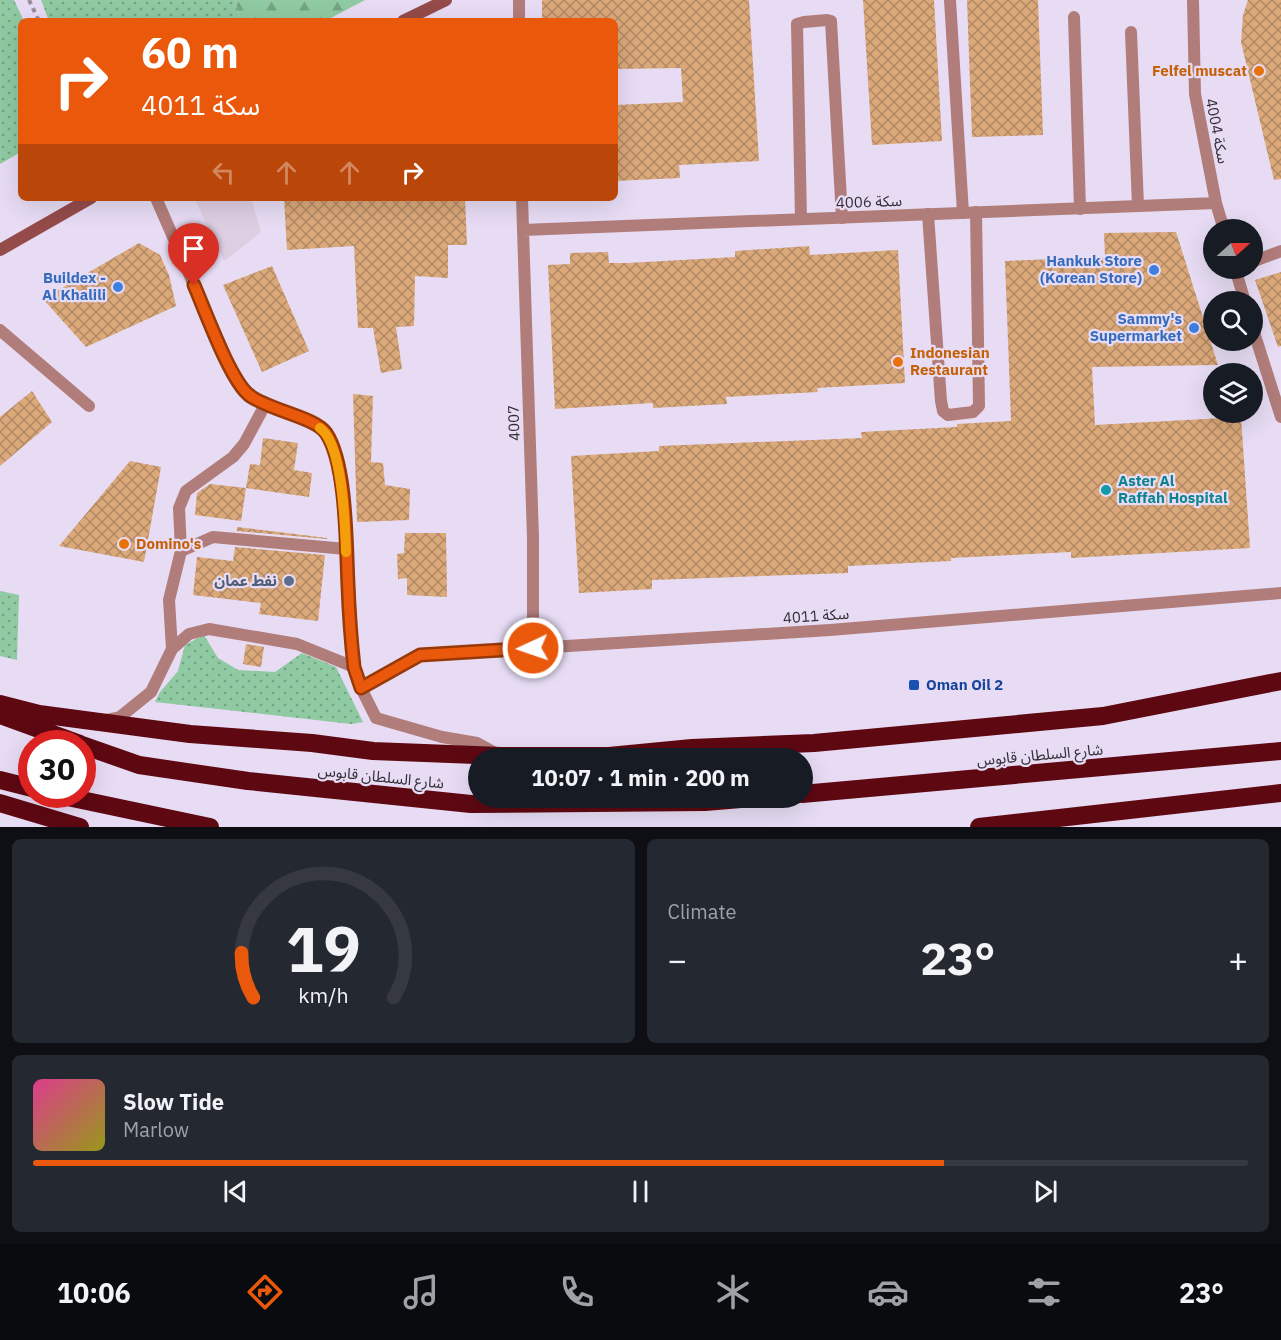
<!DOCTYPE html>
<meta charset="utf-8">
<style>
:root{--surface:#171b24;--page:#242831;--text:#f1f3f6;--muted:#9ea1a6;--line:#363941;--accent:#ea580c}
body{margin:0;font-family:"IBM Plex Sans","Noto Sans Arabic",sans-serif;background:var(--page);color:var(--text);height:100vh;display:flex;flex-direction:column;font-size:22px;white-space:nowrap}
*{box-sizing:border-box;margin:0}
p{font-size:20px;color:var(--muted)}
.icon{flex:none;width:33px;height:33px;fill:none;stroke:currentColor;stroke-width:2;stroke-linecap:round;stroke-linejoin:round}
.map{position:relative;height:827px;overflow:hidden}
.drawer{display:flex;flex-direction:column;gap:12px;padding:12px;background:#0d0f14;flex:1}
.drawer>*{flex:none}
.top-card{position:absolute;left:18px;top:18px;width:600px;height:183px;border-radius:9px;box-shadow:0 6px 24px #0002;background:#ea580c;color:#fff;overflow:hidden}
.needle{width:39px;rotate:69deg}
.controls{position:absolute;left:1203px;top:219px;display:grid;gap:12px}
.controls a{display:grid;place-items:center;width:60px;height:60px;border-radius:50%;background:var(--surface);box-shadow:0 6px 24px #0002;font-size:30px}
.speed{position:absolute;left:18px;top:730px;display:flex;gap:12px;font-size:30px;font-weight:700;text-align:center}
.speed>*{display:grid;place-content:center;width:78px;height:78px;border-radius:50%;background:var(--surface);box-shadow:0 6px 24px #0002;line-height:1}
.speed .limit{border:9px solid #d22;background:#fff;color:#111}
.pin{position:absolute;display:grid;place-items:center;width:51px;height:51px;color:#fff;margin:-62px -26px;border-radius:50% 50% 50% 0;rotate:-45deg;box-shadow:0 0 6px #0007}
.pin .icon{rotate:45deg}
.me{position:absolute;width:66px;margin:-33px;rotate:267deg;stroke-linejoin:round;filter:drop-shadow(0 0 4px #0008)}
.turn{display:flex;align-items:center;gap:21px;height:126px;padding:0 24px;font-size:27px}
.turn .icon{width:78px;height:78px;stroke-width:2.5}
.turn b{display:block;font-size:42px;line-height:51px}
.lanes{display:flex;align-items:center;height:57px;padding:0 24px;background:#0003;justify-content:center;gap:30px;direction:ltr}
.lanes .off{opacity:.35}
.big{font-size:45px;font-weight:700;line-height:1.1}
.drawer .tile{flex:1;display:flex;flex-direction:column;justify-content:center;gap:9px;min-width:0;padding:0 21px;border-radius:9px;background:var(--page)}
.drawer .dial{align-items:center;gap:0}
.dial svg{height:156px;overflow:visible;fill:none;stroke:var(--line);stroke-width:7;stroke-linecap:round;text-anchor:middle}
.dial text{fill:var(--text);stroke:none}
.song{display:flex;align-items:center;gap:18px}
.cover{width:72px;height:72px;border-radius:9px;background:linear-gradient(135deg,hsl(330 70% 55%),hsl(60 70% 35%))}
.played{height:6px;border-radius:3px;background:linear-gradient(90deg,var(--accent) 75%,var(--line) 75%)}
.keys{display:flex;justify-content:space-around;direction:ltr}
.heat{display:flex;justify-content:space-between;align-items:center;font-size:33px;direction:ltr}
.drawer .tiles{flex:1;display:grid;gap:12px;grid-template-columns:1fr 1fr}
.tile:last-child{grid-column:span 2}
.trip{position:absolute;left:468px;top:748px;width:345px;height:60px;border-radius:30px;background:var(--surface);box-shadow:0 6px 24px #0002;font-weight:700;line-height:60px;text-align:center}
.tabs{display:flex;height:96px;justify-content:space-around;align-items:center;background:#090b0e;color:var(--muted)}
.tabs .icon{width:42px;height:42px}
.tabs .current{color:var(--accent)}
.tabs b{font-size:27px;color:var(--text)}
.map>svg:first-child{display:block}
.commercial{fill:#ddcee1}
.grass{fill:url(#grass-dots)}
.forest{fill:url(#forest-firs)}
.building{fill:url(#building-cross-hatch)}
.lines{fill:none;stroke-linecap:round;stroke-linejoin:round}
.path{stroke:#968d9f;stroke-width:4;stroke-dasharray:4.5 4.5;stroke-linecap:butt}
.lane{stroke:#b17d7a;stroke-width:12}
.street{stroke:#b17d7a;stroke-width:12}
.secondary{stroke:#944b49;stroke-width:12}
.highway{stroke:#5e0812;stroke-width:18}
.route-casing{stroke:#983908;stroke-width:15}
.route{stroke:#ea580c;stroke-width:10}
.slow{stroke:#f59e0b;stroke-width:10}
.food-dot{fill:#e8710a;stroke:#e7dcf4;stroke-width:2}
.shop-dot{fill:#3f7fe0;stroke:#e7dcf4;stroke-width:2}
.culture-dot{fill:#0f9aa8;stroke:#e7dcf4;stroke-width:2}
.service-dot{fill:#5c6f8a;stroke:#e7dcf4;stroke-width:2}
.transit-dot{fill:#1a4fb4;stroke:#e7dcf4;stroke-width:2}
.labels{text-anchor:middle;stroke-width:4.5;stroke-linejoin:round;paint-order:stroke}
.food-label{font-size:15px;font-weight:bold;fill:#c56008;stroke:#e7dcf4;text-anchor:start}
.street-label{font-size:15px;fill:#322d36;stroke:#e7dcf4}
.shop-label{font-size:15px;font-weight:bold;fill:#366cbe;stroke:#e7dcf4;text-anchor:end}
.culture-label{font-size:15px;font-weight:bold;fill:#0d838f;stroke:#e7dcf4;text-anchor:start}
.service-label{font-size:15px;font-weight:bold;fill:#4e5e75;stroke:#e7dcf4;text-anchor:end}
.transit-label{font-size:15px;font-weight:bold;fill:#164399;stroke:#e7dcf4;text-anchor:start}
</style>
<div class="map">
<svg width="1281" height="827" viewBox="0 0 1281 827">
<defs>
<pattern id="grass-dots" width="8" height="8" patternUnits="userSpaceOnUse" patternTransform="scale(1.5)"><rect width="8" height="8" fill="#8fcaa2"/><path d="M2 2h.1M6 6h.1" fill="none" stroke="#75a485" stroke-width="1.8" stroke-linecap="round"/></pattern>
<pattern id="forest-firs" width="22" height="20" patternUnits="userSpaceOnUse" patternTransform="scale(1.5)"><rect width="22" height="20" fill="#8fcaa2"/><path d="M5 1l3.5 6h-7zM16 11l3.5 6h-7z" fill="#75a485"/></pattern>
<pattern id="building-cross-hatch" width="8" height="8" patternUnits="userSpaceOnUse" patternTransform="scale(1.5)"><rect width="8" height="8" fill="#dba87a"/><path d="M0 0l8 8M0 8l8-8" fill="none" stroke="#b28965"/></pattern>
</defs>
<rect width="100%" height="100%" fill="#e7dcf4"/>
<path class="commercial" d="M194 198H251L261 232 224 261Z"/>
<path class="grass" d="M0 0H14L24 21H21V152L0 164Z
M41 0H235L241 21H49Z
M0 591 19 595 17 660 0 656Z
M204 635 218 658 238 670 275 672 302 653 336 667 363 722 351 724 155 702 160 692 178 671 185 645Z"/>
<path class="forest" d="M235 0H365L325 21H241Z"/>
<path class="building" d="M542 0H749L759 161 679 165 680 178 615 181V105L683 102 681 68 615 69V21H542Z
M863 0H934L942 141 872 145Z
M967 0H1038L1043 135 972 137Z
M1248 0H1281V179L1274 180 1241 42 1243 15Z
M284 198H465L467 245H448V278L415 276 414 326 396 327 402 369 381 373 373 328H358L354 246 287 250Z
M1176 232 1218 365 1092 367 1095 425 1241 417 1250 548 1071 558V552L951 558V561L848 566V573L652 580V589L579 593 571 456 659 451V446L862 438 861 432 957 427V424L1011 421 1005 261 1105 257 1104 233Z
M139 243 160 255 169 275 176 306 86 347 43 299Z
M809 246 810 255 898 250 905 383 817 388 818 392 726 397 727 404 653 408V403L555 409 548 265 570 264V253L608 252 609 263H628L735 257V251Z
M272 266 309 351 262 372 223 285Z
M1281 272V346L1278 347 1255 280Z
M32 391 52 422 0 466V417Z
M353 394 373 396 371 462 383 463 385 485 410 489 409 520 357 522Z
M263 438 298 443 294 470 312 473 309 497 246 488 250 464 260 465Z
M130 461 161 467 144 562 59 546Z
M210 484 246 488 241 521 195 515 197 493Z
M237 527 327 538V539L237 531Z
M405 533H446L447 597 407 595V578L398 579 397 554 404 553Z
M235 547 325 555 318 621 259 614 261 603 193 595 197 557 233 561Z
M246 644 264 647 261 667 243 664Z"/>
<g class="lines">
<path class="path" d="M29 0 39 21"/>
<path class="lane" d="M950 0 963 213
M1074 17 1080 209
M1131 32 1138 206
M928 214 941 401 943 411 948 415 973 412 979 406 976 212
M801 219 797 24 804 22 827 20 831 21 842 218
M0 330 89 406
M181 551 179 508 186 491 233 457 244 444 265 405
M172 649 169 600 181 551 213 537 346 549
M106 720 120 717 151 692 172 649 189 634 209 629 297 644 354 667"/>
<path class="street" d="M519 0V21
M1193 0 1195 94 1216 203 1224 230
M156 198 232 372 247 393 265 405 310 421 325 431 336 455 344 507 354 667 361 688 376 718 442 737 477 743 497 754
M522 198 533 538V648
M523 230 1216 203
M1252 262 1281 251
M1235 268 1245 302
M1252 326 1281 417
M361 688 420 655 830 630 1281 593"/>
<path class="secondary" d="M403 21 446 0
M0 250 91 198"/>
<path class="highway" d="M0 704 39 714 190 734 312 743 373 751 501 756H609L692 748 814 743 1103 716 1281 681
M0 715 80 744
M82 745 139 765 248 781 471 804 705 802 753 798
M0 780 32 788
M802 794 1281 751
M58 795 210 827
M0 803 80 827
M979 827 1281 793"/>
</g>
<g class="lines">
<g class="route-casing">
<path id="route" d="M194 285C205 310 230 380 249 395 268 410 315 417 326 433 347 464 346 546 348 585 349 612 351 640 354 667L361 688 420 655 533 648"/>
</g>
<use href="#route" class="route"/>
<path class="slow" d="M320 428C343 444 345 525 346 552"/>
</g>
<g class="food-dot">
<circle cx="1259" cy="71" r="6"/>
<circle cx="898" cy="362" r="6"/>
<circle cx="124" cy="544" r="6"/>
</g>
<g class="shop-dot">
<circle cx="1154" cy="270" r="6"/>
<circle cx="118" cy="287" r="6"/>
<circle cx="1194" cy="328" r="6"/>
</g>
<circle class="culture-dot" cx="1106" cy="490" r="6"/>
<circle class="service-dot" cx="289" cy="581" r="6"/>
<rect class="transit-dot" x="908" y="679" width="12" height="12" rx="3"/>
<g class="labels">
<g class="food-label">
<text x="1247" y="76" text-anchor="end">Felfel muscat</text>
<text x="910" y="358">Indonesian<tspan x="910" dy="17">Restaurant</tspan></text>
<text x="136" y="549">Domino's</text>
</g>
<g class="street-label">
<text transform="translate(1217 131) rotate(79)" y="5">سكة 4004</text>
<text transform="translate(869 202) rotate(-2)" y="5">سكة 4006</text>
<text transform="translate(514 423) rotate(-92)" y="5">4007</text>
<text transform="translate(816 616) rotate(-4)" y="5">سكة 4011</text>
<text transform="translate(1040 755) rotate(-5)" y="5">شارع السلطان قابوس</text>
<text transform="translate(381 777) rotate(6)" y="5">شارع السلطان قابوس</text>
</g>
<g class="shop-label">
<text x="1142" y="266">Hankuk Store<tspan x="1142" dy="17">(Korean Store)</tspan></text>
<text x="106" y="283">Buildex -<tspan x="106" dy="17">Al Khalili</tspan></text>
<text x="1182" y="324">Sammy's<tspan x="1182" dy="17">Supermarket</tspan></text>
</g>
<g class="culture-label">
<text x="1118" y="486">Aster Al<tspan x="1118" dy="17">Raffah Hospital</tspan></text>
</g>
<g class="service-label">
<text x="277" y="586">نفط عمان</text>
</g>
<g class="transit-label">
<text x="926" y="690">Oman Oil 2</text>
</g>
</g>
</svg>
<div class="controls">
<a><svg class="needle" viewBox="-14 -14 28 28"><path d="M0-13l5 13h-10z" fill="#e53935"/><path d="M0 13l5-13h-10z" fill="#9ea1a6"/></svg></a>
<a><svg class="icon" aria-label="search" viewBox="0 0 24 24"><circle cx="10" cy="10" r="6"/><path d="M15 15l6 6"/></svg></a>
<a><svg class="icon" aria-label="layers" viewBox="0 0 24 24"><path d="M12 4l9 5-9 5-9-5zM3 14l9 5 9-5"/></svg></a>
</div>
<div class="speed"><div class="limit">30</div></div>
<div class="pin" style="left:194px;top:285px;background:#d93025"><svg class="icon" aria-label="arrive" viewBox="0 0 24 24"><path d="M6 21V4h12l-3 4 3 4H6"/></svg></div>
<svg class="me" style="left:533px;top:648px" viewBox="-20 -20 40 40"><circle r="17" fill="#ea580c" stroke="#fff" stroke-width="3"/><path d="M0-11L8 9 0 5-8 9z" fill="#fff"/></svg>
<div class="trip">10:07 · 1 min · 200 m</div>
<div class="top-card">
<div class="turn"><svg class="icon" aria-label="right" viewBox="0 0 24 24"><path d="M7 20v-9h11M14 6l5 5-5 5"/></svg><div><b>60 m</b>سكة 4011</div></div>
<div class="lanes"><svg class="icon off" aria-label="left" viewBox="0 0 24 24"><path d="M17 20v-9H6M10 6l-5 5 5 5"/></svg><svg class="icon off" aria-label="ahead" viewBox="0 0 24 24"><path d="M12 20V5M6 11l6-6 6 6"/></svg><svg class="icon off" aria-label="ahead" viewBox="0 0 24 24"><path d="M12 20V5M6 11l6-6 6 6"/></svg><svg class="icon" aria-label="right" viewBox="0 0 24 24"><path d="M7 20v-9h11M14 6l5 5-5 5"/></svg></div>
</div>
</div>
<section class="drawer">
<div class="tiles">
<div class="tile dial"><svg viewBox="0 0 100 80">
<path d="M14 69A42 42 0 1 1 86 69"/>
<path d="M14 69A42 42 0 0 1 8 46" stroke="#ea580c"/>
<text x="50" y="56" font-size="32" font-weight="700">19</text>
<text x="50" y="72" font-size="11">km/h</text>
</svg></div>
<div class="tile"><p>Climate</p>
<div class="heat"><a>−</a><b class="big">23°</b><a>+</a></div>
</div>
<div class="tile">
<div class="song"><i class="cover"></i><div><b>Slow Tide</b><p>Marlow</p></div></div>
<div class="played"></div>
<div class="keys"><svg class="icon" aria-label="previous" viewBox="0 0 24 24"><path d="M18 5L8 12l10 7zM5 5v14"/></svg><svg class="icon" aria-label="pause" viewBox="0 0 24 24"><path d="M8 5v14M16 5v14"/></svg><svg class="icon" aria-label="next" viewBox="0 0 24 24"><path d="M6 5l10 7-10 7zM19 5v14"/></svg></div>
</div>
</div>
</section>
<nav class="tabs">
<b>10:06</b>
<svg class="icon current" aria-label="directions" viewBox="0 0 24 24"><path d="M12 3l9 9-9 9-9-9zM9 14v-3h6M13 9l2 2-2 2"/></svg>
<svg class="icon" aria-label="music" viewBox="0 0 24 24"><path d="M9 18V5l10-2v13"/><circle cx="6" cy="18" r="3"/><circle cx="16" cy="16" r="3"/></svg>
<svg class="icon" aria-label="phone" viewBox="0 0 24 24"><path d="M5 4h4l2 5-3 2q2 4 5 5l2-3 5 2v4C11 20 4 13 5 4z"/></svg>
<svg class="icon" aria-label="climate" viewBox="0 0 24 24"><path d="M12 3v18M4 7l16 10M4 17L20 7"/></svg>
<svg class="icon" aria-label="car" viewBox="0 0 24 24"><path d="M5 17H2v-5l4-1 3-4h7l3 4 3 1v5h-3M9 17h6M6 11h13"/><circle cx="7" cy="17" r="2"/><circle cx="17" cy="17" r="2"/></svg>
<svg class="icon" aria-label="filters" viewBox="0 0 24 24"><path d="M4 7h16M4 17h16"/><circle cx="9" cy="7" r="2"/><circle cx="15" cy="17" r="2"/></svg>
<b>23°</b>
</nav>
